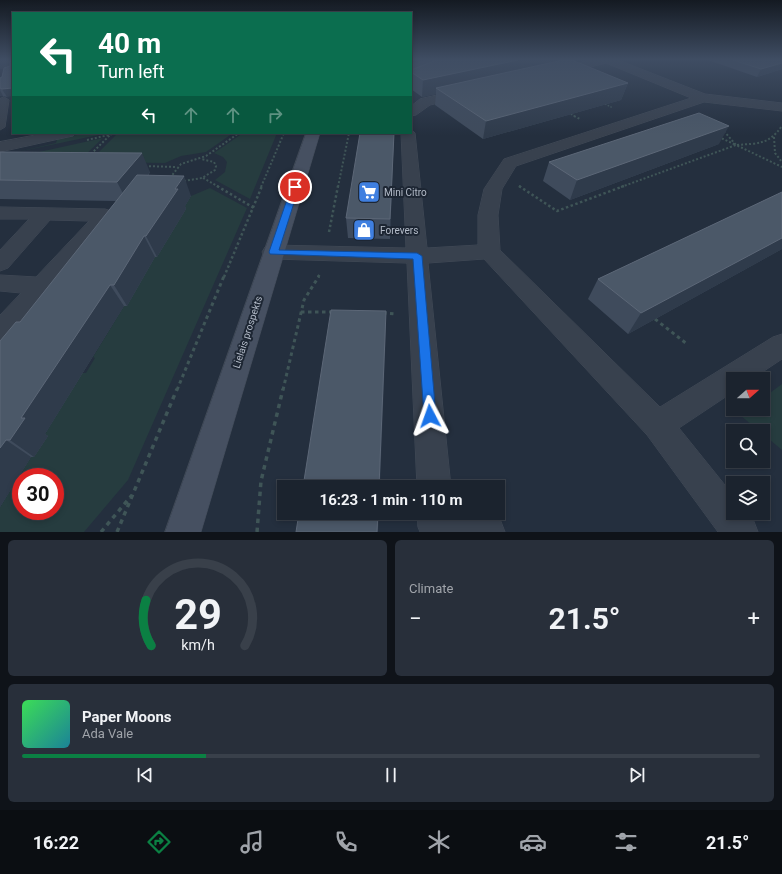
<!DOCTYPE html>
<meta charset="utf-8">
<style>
:root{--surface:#1b232e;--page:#282f3a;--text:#f1f3f6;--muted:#a0a4aa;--line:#39404a;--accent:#0b8043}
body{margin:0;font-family:Roboto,sans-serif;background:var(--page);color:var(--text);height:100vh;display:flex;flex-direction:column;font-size:15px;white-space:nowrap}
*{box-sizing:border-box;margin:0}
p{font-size:13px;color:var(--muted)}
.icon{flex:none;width:22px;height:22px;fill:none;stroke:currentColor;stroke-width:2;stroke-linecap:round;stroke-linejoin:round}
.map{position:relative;height:532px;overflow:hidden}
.drawer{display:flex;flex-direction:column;gap:8px;padding:8px;background:#0f1319;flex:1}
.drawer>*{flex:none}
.guide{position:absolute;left:12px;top:12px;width:400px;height:122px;border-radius:0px;box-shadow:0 2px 6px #0003,0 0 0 1px var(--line);background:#0b6e4f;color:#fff;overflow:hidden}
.needle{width:26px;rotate:69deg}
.controls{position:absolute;left:726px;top:372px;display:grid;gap:8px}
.controls a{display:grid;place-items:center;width:44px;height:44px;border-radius:0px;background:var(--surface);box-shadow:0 2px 6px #0003,0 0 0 1px var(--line);font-size:20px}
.speed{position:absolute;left:12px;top:468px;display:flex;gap:8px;font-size:20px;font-weight:700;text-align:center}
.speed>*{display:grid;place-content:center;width:52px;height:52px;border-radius:50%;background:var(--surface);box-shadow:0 2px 6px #0003,0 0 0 1px var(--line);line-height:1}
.speed .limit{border:6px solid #d22;background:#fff;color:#111}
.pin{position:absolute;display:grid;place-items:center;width:34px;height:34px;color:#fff;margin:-17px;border:2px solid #fff;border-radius:50%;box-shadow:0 1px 4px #0007}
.me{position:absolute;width:44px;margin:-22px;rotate:356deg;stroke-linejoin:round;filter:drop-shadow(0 0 3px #0008)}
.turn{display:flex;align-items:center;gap:14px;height:84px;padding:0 20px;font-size:18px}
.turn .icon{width:52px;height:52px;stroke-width:2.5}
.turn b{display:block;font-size:28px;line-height:34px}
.lanes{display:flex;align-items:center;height:38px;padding:0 20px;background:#0003;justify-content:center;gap:20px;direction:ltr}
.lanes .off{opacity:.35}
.big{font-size:30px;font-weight:700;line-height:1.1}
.drawer .card{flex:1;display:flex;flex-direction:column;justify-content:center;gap:6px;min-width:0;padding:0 14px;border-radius:6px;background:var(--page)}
.drawer .dial{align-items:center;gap:0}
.dial svg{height:104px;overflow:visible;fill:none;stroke:var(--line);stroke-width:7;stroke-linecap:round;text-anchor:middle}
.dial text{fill:var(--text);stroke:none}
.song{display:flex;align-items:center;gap:12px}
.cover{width:48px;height:48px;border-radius:6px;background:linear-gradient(135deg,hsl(130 70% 55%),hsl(190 70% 35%))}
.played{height:4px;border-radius:2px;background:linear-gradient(90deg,var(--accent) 25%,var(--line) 25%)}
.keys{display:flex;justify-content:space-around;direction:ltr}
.heat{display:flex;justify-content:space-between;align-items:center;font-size:22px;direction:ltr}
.drawer .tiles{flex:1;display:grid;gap:8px;grid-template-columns:1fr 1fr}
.card:last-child{grid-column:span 2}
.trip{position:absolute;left:277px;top:480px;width:228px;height:40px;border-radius:0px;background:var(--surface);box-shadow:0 2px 6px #0003,0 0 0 1px var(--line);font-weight:700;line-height:40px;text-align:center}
.tabs{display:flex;height:64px;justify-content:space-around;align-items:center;background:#0b0e12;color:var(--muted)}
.tabs .icon{width:28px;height:28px}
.tabs .active{color:var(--accent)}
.tabs b{font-size:18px;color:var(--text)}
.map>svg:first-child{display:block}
.green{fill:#263c3f;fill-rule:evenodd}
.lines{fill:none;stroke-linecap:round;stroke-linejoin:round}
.service-casing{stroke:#414a57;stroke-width:1}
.minor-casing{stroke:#414a57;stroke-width:1}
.tertiary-casing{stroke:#414a57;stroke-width:1}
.secondary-casing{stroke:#414a57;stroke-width:1}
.path-far4{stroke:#3f5557;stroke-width:1.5;stroke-dasharray:1.5 1.5;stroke-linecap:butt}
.path-far3{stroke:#3f5557;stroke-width:2;stroke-dasharray:2 2;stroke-linecap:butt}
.path-far2{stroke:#3f5557;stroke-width:2.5;stroke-dasharray:2.5 2.5;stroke-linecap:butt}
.path-far1{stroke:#3f5557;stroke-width:3;stroke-dasharray:3.5 3.5;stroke-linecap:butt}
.path{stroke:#3f5557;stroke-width:3.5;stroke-dasharray:4.5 4.5;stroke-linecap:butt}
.service{fill:#38414e;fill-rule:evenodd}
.minor{fill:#38414e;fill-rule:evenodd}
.tertiary{fill:#38414e;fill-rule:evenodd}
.secondary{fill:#465061;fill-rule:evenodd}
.wall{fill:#3f4b5c}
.shaded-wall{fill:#2f3b4b}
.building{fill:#4b5868;stroke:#5c6777}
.route{fill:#1a73e8;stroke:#114b97}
.labels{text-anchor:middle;stroke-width:4;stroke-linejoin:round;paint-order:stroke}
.poi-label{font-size:10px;fill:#b4bcc9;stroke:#1d2633;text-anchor:start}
.street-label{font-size:10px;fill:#b4bcc9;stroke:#1d2633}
</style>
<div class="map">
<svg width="782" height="532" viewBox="0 0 782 532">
<rect width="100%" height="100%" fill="#242f3e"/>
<path class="green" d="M87 133H108L17 152 56 143 57 139Z
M124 133H233L206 152 181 156 165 163 89 162 116 135Z
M243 133H277L250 199 215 180 225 172 227 162 223 157 214 153Z
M103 138 79 161 7 159Z
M210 188 247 208 128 480 84 532H0V507L31 457H34L44 436 81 373H86L95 358 93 357 124 306H127L153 257 185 209H183L191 196ZM21 477H55V511H21Z
M782 384V450L763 434V431H759L740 415 748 409H763V398Z"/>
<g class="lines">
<g class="service-casing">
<path id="service" d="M4 97 9 100 5 127 0 130V99Z"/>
</g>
<g class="minor-casing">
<path id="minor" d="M591 60H618L705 94 782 103V111L704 102 516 166 502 189 498 215 500 250 660 407 773 337 782 334V359L752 379H733V392L679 428 733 495V513H748L753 519 758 532H718L647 435 484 259 428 263 451 487H417L407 263 273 259 265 257 262 252 265 247 273 245 406 248 401 133H411V129L415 133 427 248 478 245V215L484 189 504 159 691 98 606 63 556 76 550 72 552 70Z
M464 89 469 90 470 93 469 96 430 105 416 115 411 116V106L420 99Z
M0 207 105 209 112 211 115 215 9 339 0 342V315L21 293 0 291V275L36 277 89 221 50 220 8 268 0 271V250L29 219H0Z
M418 513H477L487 514 500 519 505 532H420L418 527Z"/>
</g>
<g class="tertiary-casing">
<path id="tertiary" d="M46 133H75L73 136 68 137 0 152V142Z"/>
</g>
<g class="secondary-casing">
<path id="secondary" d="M427 60H449L448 62 411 70V64Z
M306 133H320L201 532H165Z"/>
</g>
<path class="path-far4" d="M605 104 613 108
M571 114 576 117"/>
<path class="path-far3" d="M574 116 580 119
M724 131 736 145 782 167
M774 137 775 153 782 162
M87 140 117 133
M737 145C759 143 768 145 782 126
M91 154 110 135
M145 166 176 167
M176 178 173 174 181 164 206 156 239 133
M203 178 219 187
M184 181 202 178 215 170 216 166 214 162 201 159
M519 186 521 187
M261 187 284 133
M338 187 349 133
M621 187 736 145 719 137"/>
<path class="path-far2" d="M217 186 254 208
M519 186 557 211 624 186
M329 232 338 186
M224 277 262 186
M318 277 320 274"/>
<path class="path-far1" d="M301 312H334
M383 313 396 314
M655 319 687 344
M177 390 224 276
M283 390 304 300 319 276"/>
<path class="path" d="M101 532 132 495
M117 532 177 389
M257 532 261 481 283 389"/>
<use href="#service" class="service"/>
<use href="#minor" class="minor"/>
<use href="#tertiary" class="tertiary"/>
<use href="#secondary" class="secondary"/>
</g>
<path class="wall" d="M0 60H13L7 97 3 96H0V78L2 77 4 68 0 69Z
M708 60H782V69L757 77Z
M551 63 628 83 621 100 483 139 435 105 436 94 422 97 411 89V70Z
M394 133 390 239 348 238 346 218Z
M719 144 570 200 543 181 549 162Z
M0 152 150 172 148 176 191 196 185 206 186 209 157 257H155L127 306H124L45 434 48 436 34 457H31L0 507V341L20 322 116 201 0 199Z
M782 192V249L628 334 588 299 598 279Z"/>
<path class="shaded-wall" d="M0 60H11L13 66 0 69Z
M518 60H552L550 68 436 88V94L422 97 423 80Z
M782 63V69L757 77 761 69Z
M628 83 621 100 483 139 486 121Z
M13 88V96L7 97 2 89Z
M0 90 3 96H0Z
M729 126 719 144 570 200 577 180Z
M394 133 390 239V219Z
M142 153 150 172 127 201 117 182Z
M184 176 191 196 185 206 186 209 157 257 146 236 175 189Z
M144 236 155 257 127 306 114 285Z
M782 238V249L628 334 641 313Z
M110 285 124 306 45 434 48 436 34 457 10 440 21 418Z
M386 311V331L380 487H379Z
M6 440 31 457 0 507V448Z
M378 513H379L378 532H377Z"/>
<path class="building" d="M10 60H13V88L2 89 0 88V78L2 77 4 68 10 66Z
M437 60H518L423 80 411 72V70Z
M563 60H572L628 83 486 121 436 88Z
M733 60H782V63L761 69Z
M699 113 729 126 577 180 549 162Z
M360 133H394L390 219 346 218Z
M0 152 142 153 117 182 0 180Z
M137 175 184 176 175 189H178L146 236H144L114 285H110L21 418H25L10 440H6L0 448V341L16 322H20Z
M782 192V238L641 313 598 279Z
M331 310 386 311 379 487H303Z
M299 513H378L377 532H296Z"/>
<linearGradient id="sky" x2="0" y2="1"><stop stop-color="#141a22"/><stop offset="0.44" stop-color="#3f4d63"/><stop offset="1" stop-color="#3f4d63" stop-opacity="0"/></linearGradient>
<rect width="782" height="135" fill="url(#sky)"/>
<path class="route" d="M292 185 299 187 279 250 417 253 422 256 436 416 434 420 430 422 425 420 424 416 413 259 270 254 269 252Z"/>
<defs>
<g id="supermarket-square" transform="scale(1.15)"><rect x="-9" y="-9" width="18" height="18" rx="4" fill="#3f7fe0" stroke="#1d2633"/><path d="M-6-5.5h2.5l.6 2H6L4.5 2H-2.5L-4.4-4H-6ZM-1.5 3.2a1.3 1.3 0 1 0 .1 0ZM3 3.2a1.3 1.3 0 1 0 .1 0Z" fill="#fff"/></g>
<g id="shop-square" transform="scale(1.15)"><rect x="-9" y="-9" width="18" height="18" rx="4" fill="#3f7fe0" stroke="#1d2633"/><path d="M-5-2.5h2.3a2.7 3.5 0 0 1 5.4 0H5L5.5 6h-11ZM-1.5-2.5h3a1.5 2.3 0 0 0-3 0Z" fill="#fff"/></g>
</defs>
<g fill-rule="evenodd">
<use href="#supermarket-square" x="369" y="192"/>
<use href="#shop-square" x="364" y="230"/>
</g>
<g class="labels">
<g class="poi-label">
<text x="384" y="196">Mini Citro</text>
<text x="380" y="234">Forevers</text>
</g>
<g class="street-label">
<text transform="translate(247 332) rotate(-72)" y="4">Lielais prospekts</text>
</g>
</g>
</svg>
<div class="controls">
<a><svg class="needle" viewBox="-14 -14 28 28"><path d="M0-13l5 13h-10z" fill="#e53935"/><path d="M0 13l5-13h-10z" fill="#a0a4aa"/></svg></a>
<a><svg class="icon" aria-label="search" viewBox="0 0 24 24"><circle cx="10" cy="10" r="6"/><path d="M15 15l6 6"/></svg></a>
<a><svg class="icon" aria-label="layers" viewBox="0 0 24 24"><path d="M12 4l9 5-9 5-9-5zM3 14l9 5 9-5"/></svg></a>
</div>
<div class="speed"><div class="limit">30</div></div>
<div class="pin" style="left:295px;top:187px;background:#d93025"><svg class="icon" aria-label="arrive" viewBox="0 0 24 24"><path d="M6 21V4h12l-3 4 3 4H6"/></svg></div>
<svg class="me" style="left:430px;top:416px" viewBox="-20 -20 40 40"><path d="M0-17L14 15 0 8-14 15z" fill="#1a73e8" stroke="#fff" stroke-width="4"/></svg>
<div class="trip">16:23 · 1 min · 110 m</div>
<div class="guide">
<div class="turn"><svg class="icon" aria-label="left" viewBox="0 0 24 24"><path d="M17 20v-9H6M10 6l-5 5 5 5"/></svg><div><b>40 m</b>Turn left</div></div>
<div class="lanes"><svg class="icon" aria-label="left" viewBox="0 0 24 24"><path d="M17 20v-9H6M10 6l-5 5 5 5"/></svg><svg class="icon off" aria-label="ahead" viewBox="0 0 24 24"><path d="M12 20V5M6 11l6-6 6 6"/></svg><svg class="icon off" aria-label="ahead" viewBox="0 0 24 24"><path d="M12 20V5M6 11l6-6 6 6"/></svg><svg class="icon off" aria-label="right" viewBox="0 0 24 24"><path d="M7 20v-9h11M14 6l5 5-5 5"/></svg></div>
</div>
</div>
<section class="drawer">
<div class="tiles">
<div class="card dial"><svg viewBox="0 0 100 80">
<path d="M14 69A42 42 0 1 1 86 69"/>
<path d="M14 69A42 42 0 0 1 10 34" stroke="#0b8043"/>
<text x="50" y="56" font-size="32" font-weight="700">29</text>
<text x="50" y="72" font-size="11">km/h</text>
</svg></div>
<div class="card"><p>Climate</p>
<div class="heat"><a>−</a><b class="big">21.5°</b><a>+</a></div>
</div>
<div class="card">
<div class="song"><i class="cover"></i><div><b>Paper Moons</b><p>Ada Vale</p></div></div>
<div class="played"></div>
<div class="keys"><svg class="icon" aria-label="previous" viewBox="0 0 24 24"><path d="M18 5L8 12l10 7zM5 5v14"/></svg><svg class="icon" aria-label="pause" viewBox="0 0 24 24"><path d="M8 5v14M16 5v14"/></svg><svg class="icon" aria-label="next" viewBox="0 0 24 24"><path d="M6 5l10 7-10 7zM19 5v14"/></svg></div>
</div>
</div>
</section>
<nav class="tabs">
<b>16:22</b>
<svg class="icon active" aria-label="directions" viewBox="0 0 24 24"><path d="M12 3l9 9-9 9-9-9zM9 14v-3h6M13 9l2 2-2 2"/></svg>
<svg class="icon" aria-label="music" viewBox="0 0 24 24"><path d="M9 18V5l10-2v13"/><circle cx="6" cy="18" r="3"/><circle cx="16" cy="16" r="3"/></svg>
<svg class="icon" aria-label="phone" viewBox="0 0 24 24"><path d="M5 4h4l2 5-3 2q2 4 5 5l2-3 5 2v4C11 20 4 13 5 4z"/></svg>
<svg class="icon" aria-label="climate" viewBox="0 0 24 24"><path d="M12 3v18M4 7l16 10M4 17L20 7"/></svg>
<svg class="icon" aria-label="car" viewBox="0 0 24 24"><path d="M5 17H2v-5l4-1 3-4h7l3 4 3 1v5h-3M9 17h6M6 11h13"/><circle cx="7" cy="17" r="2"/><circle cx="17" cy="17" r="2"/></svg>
<svg class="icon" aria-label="filters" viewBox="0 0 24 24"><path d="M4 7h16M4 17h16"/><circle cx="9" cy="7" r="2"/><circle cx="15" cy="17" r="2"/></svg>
<b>21.5°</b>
</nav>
